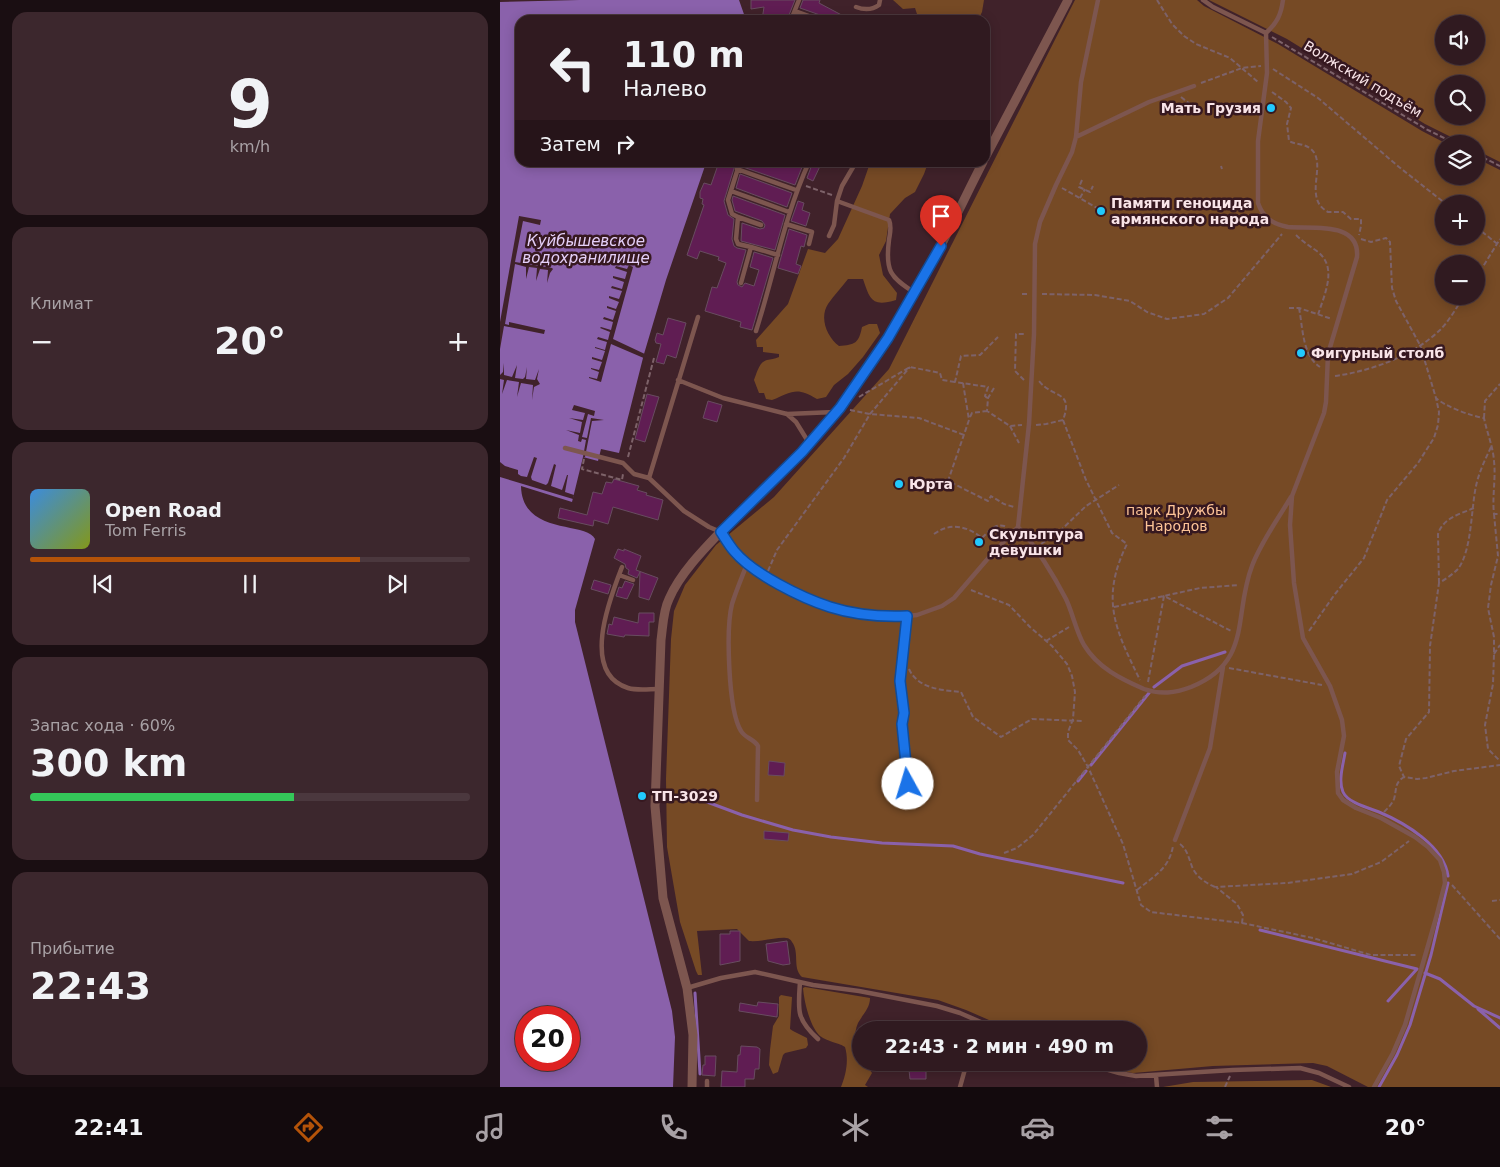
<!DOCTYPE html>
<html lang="ru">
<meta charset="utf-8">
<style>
:root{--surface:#301a20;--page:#3c272d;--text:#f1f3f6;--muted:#a8a1a5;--line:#4b383e;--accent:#b45309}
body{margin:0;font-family:"DejaVu Sans",sans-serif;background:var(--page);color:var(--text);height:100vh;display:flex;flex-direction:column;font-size:19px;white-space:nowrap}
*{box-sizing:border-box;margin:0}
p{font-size:16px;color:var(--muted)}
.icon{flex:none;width:28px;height:28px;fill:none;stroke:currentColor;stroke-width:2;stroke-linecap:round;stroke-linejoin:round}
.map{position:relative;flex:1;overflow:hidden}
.side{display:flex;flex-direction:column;gap:12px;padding:12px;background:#1a0e12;width:500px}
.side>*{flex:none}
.guide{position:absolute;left:15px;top:15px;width:475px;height:152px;border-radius:15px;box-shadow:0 2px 12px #0003,0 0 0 1px var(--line);background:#301a20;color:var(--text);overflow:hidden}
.tools{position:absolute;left:935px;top:15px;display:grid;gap:10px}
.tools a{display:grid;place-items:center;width:50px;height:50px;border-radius:50%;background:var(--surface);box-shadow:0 2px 12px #0003,0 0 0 1px var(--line);font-size:25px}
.speed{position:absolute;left:15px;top:1006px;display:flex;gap:10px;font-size:25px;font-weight:700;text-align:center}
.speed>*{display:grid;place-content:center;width:65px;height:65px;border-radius:50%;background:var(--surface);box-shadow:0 2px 12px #0003,0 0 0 1px var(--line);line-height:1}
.speed .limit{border:8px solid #d22;background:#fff;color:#111}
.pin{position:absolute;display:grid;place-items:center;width:42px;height:42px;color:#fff;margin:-51px -21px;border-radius:50% 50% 50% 0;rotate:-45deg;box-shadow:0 0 5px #0007}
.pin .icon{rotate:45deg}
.me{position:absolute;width:55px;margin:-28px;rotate:354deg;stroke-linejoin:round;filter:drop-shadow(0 0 4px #0008)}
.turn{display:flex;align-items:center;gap:18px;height:105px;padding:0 25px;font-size:22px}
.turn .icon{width:65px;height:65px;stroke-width:2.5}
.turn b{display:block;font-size:35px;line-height:42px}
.then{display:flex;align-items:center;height:48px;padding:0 25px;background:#0003;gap:10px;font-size:19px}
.big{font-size:38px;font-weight:700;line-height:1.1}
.side .tile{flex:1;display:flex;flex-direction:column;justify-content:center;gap:8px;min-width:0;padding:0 18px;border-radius:15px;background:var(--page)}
.side .dial{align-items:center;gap:0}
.dial b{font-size:65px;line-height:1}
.song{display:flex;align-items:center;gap:15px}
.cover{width:60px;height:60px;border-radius:8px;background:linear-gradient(135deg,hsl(210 70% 55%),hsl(70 70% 35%))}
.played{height:5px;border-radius:2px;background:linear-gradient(90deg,var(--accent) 75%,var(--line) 75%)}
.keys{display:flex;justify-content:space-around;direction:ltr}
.heat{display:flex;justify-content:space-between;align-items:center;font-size:28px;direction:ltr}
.charge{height:8px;border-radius:4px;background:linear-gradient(90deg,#34c759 60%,var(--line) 0)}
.trip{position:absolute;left:352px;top:1021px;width:295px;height:50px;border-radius:25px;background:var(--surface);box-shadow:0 2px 12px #0003,0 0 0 1px var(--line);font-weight:700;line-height:50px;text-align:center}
.tabs{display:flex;height:80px;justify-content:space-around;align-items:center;background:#130a0d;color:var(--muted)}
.tabs .icon{width:35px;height:35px}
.tabs .selected{color:var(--accent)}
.tabs b{font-size:22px;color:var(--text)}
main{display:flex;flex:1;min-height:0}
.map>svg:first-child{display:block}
.green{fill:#764a25;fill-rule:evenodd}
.water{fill:#8a61ab;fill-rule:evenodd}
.pier{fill:#40222a}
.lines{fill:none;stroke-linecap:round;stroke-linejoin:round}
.stream{stroke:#8a61ab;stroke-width:3}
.building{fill:#601d53;stroke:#684c60}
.path{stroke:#7d6269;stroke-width:2;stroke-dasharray:5 2.5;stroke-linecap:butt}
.lane{stroke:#7d564f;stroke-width:4.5}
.street{stroke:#7d564f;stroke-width:9}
.route-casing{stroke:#114b97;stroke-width:12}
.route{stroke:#1a73e8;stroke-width:9}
.poi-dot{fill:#21c9fd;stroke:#361820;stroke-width:2}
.labels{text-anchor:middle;stroke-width:5;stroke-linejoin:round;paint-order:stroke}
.street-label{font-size:14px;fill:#f9e4e8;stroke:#361820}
.poi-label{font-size:14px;font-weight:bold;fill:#f9e4e8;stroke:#361820;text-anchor:start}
.park-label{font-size:14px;fill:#fec497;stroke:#361820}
.water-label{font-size:15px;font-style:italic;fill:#e5d0f9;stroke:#361820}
</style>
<main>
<section class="side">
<div class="tile dial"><b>9</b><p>km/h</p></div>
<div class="tile"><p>Климат</p>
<div class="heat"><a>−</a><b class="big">20°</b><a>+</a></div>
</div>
<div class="tile">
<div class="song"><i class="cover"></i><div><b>Open Road</b><p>Tom Ferris</p></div></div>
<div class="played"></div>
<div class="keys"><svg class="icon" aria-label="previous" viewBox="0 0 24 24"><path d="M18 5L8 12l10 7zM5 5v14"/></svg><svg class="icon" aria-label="pause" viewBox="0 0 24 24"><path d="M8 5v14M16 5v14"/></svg><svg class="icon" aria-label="next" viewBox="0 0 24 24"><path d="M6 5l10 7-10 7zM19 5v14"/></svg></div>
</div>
<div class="tile"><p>Запас хода · 60%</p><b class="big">300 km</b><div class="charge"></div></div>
<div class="tile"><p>Прибытие</p><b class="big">22:43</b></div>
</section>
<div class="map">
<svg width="1000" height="1087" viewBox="0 0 1000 1087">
<rect width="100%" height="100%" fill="#40222a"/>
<path class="green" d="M393 0H484L482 12 479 18 476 20H419L415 8 403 9Z
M575 0H697L704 6 778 44 922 131 947 144H944V176H976V158L1000 170V1087H868L827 1066 813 1063 713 1066 633 1073 611 1069 593 1063 639 1062V1030H512L466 1010 438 1000 302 977C292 968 300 953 292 942 291 940 289 938 286 938 277 937 261 942 249 941L237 929 197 931 202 975H198L196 971 180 922 167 847 166 779 171 639 174 611 185 585 216 545 274 497 389 369ZM944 204H976V236H944ZM944 264H976V296H944Z
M709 0H1000V162L976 150V144H965L925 124 787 39ZM944 24H976V56H944ZM944 84H976V116H944Z
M370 163H428L424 174 415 192 405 198 390 214 386 241 379 255 383 275 397 293 396 300C372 307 370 300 363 279H348C342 287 334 295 328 304 319 318 327 337 339 346 355 345 359 343 362 327L369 324H377L380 333 363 357 348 374 334 385 326 397 317 399C296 386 292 392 272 400L266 399 264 393H259L254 380C257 373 259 362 267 360 271 359 274 359 279 357V354L263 352V347H257L256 340 288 304 308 249 325 253 338 239 362 186Z
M305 987 370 998C370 1008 363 1014 358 1023 353 1034 355 1049 356 1060L366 1064 372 1073 365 1085 368 1087H341C346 1075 349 1060 345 1047 337 1042 328 1042 320 1036 310 1027 304 1001 303 988Z
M281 995 292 997 290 1029 293 1031 307 1038 308 1045 306 1048 285 1053 283 1055 278 1072 273 1074 269 1065 270 1050 273 1026 279 1016V997Z
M812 1080 831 1087H663L693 1082Z"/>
<path class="water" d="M79 0H239L246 20H20V162L206 163 166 280 144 354 119 453 101 449 98 461 83 457 72 502 21 486C22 536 87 521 95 539L75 610V622L172 1011 175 1037 173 1087H0V2ZM26 1018H69V1060H26Z"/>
<path class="pier" d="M19 216 41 220 40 225 23 221 15 262 52 268 53 269 50 273 47 283 48 270 40 269 36 281 37 268 29 267 26 279V267L15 264 5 324 9 325V322L45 330 44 334 4 326 0 349V322Z
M129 265 133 267 113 339 147 355 146 359 111 344 101 382 89 378V377L97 379 99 372 91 369V368L99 370 102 362 92 359V357L102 360 105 351 95 348V347L105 350 107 342 97 339 98 337 108 340 110 332 100 328 101 327 111 330 113 322 103 319 104 317 113 320 116 311 107 308V306L116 309 119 302 109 298V296L119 299 122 291 111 288 112 286 122 289 124 282 113 278V276L125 279 127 272 115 268 116 266 127 269Z
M4 363V375L12 377 17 365 15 378 23 379 25 377 27 367 26 379 35 380 39 369 37 379 40 384 34 387 32 400 33 385 21 383 17 397 19 382 7 380 2 394 4 380 0 379V375L3 372Z
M74 405 95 411 94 416 88 414 82 437 87 438 91 418 104 420 92 421 85 457H83L86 440 82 439 81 442 78 441 79 435 66 430 80 433 82 422 69 418 83 420 85 413 72 410Z
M34 457 37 458 31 477 32 480 46 485 48 483 54 464 56 465 51 486 62 490 67 475H68L65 492 74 495 73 499 0 477V462L5 466 18 470V474L21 476 27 477Z"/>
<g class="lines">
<path class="stream" d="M654 687 682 666 725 652
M845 753C843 765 838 781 843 792 848 803 869 808 879 812 905 823 944 846 948 876
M591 765 649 693
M578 781 586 771
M183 793 242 815 293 830 331 837 382 843 453 846 480 854 623 883
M760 930 917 969 888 1001
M925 973 940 979 974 1006 1000 1018
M195 993 200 1074
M978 1009 1000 1028
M879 1087 897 1055 910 1025 931 955 948 883"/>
</g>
<path class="building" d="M251 0H295L287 20H262L264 7 251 9Z
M303 0H320L319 3 351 20H327L320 15 300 8Z
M219 162H236L224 201 228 215 234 219 232 239 234 246 237 248 246 250 237 282 238 285 242 287 245 283 254 286 259 270 250 267 254 252 273 258 252 330 240 327 241 322 205 311 212 287 217 288 226 263 218 260 219 257 200 251 197 259 187 255 204 205 202 204 203 199 200 198V192L204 183 211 185Z
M244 162H304L295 185 243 167Z
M313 162H322L313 181 307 178Z
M240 174 292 193 287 207 236 188Z
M233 196 285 215 275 250 241 241 242 223 260 229 264 228 265 225 262 221 235 211 232 200Z
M298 201 304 203 302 210 310 213 306 226 291 221Z
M289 229 307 235 304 247 301 246 296 264 301 266 298 274 278 268Z
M168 318 186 323 176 358 167 355 164 364 156 362 161 344 156 343 155 340 157 333 163 335Z
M147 394 159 397 145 442 135 439Z
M208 401 222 405 217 422 203 418Z
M114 479 139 486 137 490 147 493 146 495 163 500 158 520 113 507 108 524 94 520 93 526 58 518 60 508 87 515 93 492 102 494 106 482 112 483Z
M118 549 124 551V549L141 556 136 570 158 578 149 600 139 597 140 572 137 578 128 574 129 570 126 568 125 564 114 558Z
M94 580 111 585 108 594 91 589Z
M125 581 134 584 127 599 116 596 119 587 122 588Z
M139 613H154V622H149V636L125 635 124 637 107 634 109 624 112 625 114 617 138 623Z
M269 761 285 763 284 776 268 775Z
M264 831 289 833 288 841 264 839Z
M230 931H240V961L220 965V934H230Z
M287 941 290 964 283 965 268 961 266 944Z
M258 1002 278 1004 277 1017 239 1011 240 1003 257 1006Z
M241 1046 257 1047 260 1049 259 1069H255L254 1079H245V1087H221L222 1071 237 1072 238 1055H240Z
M205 1056H216L215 1076 202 1075 203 1065H205Z
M409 1070H426V1079H410Z"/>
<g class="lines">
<path class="path" d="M657 0 672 24 684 36 696 44 730 58 758 82
M772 37 926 129 956 144
M773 69 818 98 899 167 946 204
M701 83 742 68 761 66
M772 92 786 102 791 108 787 124 789 141C796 145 804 143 811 149 828 164 802 198 828 212H843L851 219H861V226L859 235
M681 97 695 108
M976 154 1000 166
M721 166 722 169
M582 180 579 187 590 192 593 186
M306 186 332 195
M562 188 599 209
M580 198 585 189
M976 227 1000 246
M796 235C803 242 810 246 818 252 838 268 824 295 818 315
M861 239 871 242 886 238 890 242 892 288 896 301 920 345 936 398C946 407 971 416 984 418 987 433 993 446 994 461 996 479 992 496 994 514H1000
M976 278 1000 239
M522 294H527
M542 294 595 295 630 301 647 312 667 319 704 314 728 298 782 234
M789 308H799L832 319
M799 308C803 328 802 355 820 367
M835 376C871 371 913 356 940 330 949 321 957 307 964 296
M524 380 515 371 516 334H526
M463 383 469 420 448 481 488 501 491 496 504 504 514 507
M494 388 488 398 487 411 510 426 522 425
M359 397 410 367 440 373 442 380 455 382
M487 398 485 396 488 387 455 382 461 356 480 355 498 337
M350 410 370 414 419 418 464 435
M470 417 472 413 487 411
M984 418 985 401 1000 384
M563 420 586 480 612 533 627 544C600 599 615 629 640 680
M536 425 546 424 563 420C574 390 553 399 539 381
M510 426 519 443
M991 447C985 460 979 472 976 486 971 509 972 550 958 569 953 574 946 579 939 583L930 646 929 712 906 739 899 766 904 777 917 779 926 778 954 771 1000 765
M128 457 154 358
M84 459 82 469 122 480 123 474
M994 514 998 556 991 585 988 608 994 637V654L993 684 985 725 988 749 1000 761
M434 534C451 522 467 526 482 538 490 530 496 522 507 527
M541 544 558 533 586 506 619 485
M268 571 277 550 344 458 370 414 410 367
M939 583 938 534C943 518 960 514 974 508
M471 590 509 605 530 627 552 646 567 664 572 676 575 692 573 719 568 732V740L578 750 588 767 623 844 641 905 651 912 742 923 743 915 737 904 716 887 787 883 852 874 881 862 909 841
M614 607 700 588 739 585
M809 631 835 594 864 558 887 500 918 463 934 438 938 425 939 412 936 398
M546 641 569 627
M994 654 1000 645
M729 668 822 685
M409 669C418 689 442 690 461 692L473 717 501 737 532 719 582 721
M648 682 664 596 731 631
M884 812C888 808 892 804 894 799 897 789 894 783 904 777
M680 844C688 850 689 860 693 869 698 878 706 883 715 887
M504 853 517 848 533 835 645 696
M952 885 1000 939
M637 890C654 876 669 869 673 846
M992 901 1000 900
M742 923 813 938 871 955H918
M725 1087 730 1076"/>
<path class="lane" d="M598 0 581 82 576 137 572 152 556 185 540 222 535 244 534 334 529 424 518 527C535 544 555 578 566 599 573 614 576 631 584 645 598 668 621 679 644 689 661 695 675 693 691 687 753 662 733 615 752 566 761 542 778 519 791 497
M703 0 713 7 766 33
M356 7C364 10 372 10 379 5L380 0
M295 11 320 20
M291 20 299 0
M766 33 767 73 758 141V203C763 218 773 224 788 227 813 229 860 221 857 257L828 354 826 402 824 413 792 496 790 525 794 583 803 638 830 686 842 720 844 736 837 772 838 793 843 800 856 808 881 818 915 837 928 847 940 860 944 872 945 883 936 918 905 1025 893 1053 874 1087
M766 33C777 23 781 15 783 0
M576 137 649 102 694 86
M240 162 228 200 232 214 238 217 236 239 238 244 251 247 241 283
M237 169 296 190
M231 191 289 212
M337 201 342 186 356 162
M238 217 261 225
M286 224 312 232 309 244
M329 236 334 225 337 201 389 220C392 227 390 233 389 240 385 271 390 277 415 293
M251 247 278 255
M198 317 149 478 184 511 209 527 221 532 234 551 247 564 265 577 293 592 330 607 375 615 407 616 417 615 442 606 454 598 491 555 518 527
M256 331C274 275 284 217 309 162
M178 380 223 398 287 414 335 412
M287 414 296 422 309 443
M65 448 123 463 134 474 149 478
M247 564C242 577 236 591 232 604 226 628 228 710 241 731 245 738 254 739 258 746L257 800
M122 567C110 598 80 673 128 688 138 691 149 689 159 689
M119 575 133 580
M407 616 400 681 404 713 402 724 408 784
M675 840 710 748 723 667
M300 982C298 1010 296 1019 318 1039
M187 988 221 978 255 972 313 985 359 991 437 1006 460 1013 499 1030
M473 1030 477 1021
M581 1062 619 1073 636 1076 733 1070 800 1068 819 1073 849 1087
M656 1076 657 1087
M207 1087V1081
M460 1087 467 1062"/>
<path class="street" d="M485 158 568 0
M192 1087 193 1035 187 988 163 898 155 806 161 640C163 626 163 611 169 599 181 571 209 544 230 522 271 481 318 441 351 392 384 346 414 297 440 247 455 219 468 191 483 162"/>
</g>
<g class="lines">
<g class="route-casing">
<path id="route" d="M408 784 402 724 404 713 400 681 407 616C382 617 355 615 330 607 302 598 253 574 234 551 229 545 225 538 221 532L302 452 340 408 388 338 441 246"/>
</g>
<use href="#route" class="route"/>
</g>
<g class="poi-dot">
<circle cx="771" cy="108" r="5"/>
<circle cx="601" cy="211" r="5"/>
<circle cx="801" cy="353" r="5"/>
<circle cx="399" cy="484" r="5"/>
<circle cx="479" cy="542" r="5"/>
<circle cx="142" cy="796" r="5"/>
</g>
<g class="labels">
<g class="street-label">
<text transform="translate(863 79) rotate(31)" y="5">Волжский подъём</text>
</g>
<g class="poi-label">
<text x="761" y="113" text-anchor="end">Мать Грузия</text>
<text x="611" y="208">Памяти геноцида<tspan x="611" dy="16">армянского народа</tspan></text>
<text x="811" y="358">Фигурный столб</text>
<text x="409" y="489">Юрта</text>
<text x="489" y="539">Скульптура<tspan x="489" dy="16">девушки</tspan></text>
<text x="152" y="801">ТП-3029</text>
</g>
<g class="park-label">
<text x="676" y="515">парк Дружбы<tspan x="676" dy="16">Народов</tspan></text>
</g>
<g class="water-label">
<text x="86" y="246">Куйбышевское<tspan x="86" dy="17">водохранилище</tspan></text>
</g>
</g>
</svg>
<div class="tools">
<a><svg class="icon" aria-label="sound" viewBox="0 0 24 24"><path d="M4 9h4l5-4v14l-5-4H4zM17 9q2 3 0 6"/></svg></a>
<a><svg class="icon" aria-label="search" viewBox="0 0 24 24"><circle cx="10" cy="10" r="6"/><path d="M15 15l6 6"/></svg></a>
<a><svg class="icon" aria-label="layers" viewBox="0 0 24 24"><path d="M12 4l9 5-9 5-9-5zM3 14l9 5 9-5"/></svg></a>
<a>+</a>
<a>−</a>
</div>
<div class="speed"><div class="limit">20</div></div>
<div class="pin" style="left:441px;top:246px;background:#d93025"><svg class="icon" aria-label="arrive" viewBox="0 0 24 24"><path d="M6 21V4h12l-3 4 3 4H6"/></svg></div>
<svg class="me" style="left:408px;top:784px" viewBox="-20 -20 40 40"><circle r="19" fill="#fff"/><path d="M0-13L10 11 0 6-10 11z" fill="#1a73e8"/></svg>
<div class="trip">22:43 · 2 мин · 490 m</div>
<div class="guide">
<div class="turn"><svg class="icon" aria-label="left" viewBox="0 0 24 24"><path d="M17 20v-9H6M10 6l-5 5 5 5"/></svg><div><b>110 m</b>Налево</div></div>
<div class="then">Затем<svg class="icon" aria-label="right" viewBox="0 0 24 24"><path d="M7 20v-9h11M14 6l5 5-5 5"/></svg></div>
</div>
</div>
</main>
<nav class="tabs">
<b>22:41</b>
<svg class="icon selected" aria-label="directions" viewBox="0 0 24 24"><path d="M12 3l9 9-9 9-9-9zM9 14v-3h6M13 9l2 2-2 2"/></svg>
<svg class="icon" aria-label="music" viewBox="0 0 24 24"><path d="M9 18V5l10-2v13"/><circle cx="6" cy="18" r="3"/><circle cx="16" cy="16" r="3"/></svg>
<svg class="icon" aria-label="phone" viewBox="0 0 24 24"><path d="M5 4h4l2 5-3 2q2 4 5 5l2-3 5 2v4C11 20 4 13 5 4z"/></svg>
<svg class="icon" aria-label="climate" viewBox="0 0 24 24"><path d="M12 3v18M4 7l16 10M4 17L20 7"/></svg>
<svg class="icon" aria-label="car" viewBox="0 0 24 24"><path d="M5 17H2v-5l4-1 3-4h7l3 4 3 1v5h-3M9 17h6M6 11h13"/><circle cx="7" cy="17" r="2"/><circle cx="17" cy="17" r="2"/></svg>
<svg class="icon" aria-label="filters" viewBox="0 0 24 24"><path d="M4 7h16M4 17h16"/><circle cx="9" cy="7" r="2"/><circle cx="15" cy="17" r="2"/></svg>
<b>20°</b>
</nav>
